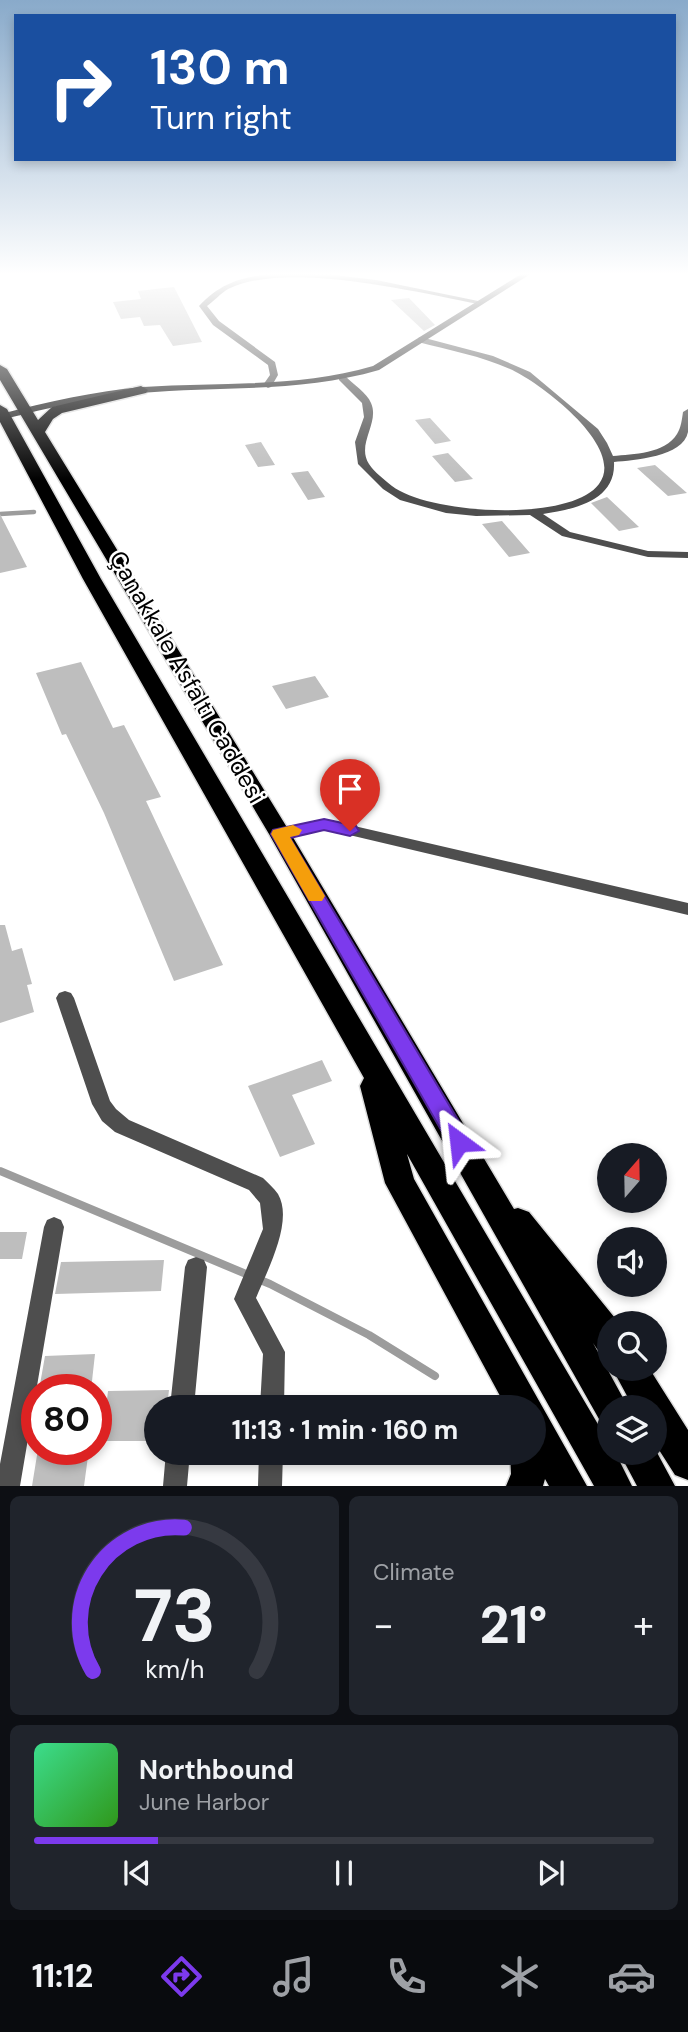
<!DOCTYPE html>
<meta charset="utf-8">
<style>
:root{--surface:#171b24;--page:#20242c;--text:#f1f3f6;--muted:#9ea1a6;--line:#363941;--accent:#7c3aed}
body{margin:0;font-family:"DM Sans",sans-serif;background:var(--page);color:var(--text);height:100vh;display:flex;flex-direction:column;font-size:26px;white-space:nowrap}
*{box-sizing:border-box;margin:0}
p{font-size:23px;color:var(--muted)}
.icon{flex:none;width:38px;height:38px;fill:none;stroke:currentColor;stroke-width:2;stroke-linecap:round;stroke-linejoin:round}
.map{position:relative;height:1486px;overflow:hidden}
.side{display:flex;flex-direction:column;gap:10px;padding:10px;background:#0d0f14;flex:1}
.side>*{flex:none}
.top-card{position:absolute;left:14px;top:14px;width:662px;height:147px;border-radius:0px;box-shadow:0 4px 10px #0003;background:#1a4fa0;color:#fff;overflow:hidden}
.needle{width:46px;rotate:20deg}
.fabs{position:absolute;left:597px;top:1143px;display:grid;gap:14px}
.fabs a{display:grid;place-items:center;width:70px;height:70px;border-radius:50%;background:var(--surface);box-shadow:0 4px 10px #0003;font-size:35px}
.speed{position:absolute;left:21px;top:1374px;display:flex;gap:14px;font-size:35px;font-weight:700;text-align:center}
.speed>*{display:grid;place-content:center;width:91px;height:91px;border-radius:50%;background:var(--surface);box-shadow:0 4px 10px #0003;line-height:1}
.speed .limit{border:10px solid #d22;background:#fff;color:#111}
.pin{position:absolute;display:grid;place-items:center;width:60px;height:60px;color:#fff;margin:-72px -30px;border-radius:50% 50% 50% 0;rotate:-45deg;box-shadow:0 0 7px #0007}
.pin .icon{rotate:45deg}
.me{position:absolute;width:77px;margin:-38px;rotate:330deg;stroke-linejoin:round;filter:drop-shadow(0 0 5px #0008)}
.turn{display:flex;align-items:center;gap:24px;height:147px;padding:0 21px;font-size:32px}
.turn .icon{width:91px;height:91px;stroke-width:2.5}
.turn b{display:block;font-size:49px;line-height:60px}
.big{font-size:52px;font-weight:700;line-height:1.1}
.side .card{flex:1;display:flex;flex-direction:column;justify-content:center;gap:10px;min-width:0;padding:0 24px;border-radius:10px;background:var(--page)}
.side .dial{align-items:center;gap:0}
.dial svg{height:182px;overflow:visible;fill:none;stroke:var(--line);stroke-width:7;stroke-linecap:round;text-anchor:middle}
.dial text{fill:var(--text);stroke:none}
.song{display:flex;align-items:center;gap:21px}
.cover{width:84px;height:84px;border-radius:10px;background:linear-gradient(135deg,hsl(150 70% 55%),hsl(110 70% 35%))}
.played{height:7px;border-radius:4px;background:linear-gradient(90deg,var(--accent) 20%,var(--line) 20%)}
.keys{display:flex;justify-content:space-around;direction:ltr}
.heat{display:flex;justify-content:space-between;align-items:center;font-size:38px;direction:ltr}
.side .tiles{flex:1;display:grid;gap:10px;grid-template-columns:1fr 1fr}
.card:last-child{grid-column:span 2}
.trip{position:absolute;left:144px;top:1395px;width:402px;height:70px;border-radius:35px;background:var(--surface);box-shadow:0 4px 10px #0003;font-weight:700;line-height:70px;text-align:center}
.menu{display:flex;height:112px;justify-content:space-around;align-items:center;background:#090b0e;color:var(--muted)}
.menu .icon{width:49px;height:49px}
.menu .active{color:var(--accent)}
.menu b{font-size:32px;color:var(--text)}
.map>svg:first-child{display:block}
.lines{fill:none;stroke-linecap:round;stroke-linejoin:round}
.stream-far1{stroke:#9c9c9c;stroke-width:4.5}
.stream{stroke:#9c9c9c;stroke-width:8}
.building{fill:#bebebe}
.highway-casing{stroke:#dbdbdb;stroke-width:3}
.street{fill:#4e4e4e;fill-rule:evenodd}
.secondary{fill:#1b1b1b;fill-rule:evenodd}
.highway{fill:#000;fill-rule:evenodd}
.route{fill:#7c3aed;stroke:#51269a;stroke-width:2}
.slow{fill:#f59e0b}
.labels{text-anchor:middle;stroke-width:5;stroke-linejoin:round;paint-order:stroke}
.near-street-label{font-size:24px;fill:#000;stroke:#fff}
</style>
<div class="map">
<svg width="688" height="1486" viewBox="0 0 688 1486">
<rect width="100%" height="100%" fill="#fff"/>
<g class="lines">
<path class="stream-far1" d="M0 514 34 512"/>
<path class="stream" d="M0 1171 270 1284 369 1335 435 1376"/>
</g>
<path class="building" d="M174 287 202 342 173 346 160 325 144 326 140 317 121 319 113 302 141 299 138 291Z
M409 298 435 325 424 331 391 300Z
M430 418 451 441 435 444 415 420Z
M261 442 275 465 258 467 245 445Z
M448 453 473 479 455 482 432 456Z
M655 465 687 493 668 496 637 468Z
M308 471 325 497 308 500 291 473Z
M607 497 639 527 619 531 591 503Z
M0 514 27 567 0 573Z
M502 521 530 553 509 557 482 524Z
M81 662 113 728 124 725 161 797 146 801 223 965 174 981 104 813 66 734 62 735 36 673Z
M315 676 329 697 286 709 272 686Z
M0 925H5L12 951 22 948 32 984 27 985 34 1012 0 1023Z
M322 1060 332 1081 292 1095 315 1144 280 1157 248 1086Z
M0 1232H27L22 1259H0Z
M164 1260 161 1291 55 1294 61 1262Z
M95 1354 91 1390H39L45 1356Z
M169 1390 167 1407H156V1441H102L108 1391Z
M38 1449H89L84 1486H32Z"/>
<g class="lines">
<g class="highway-casing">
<path id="highway" d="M0 365 7 369 38 420 52 407 141 386 148 390 146 393 62 413 53 419 45 432 291 834 514 1209 518 1208 529 1212 619 1323H609V1354L597 1349 593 1343 628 1407H609V1424L599 1419 269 834 0 380Z
M0 405 7 409 101 579 609 1443V1452H615L632 1486H594L407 1154 414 1179 587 1486H549L545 1479 543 1486H506L511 1474 510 1452H534V1407H506L385 1183 360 1086 364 1078 83 579 0 422Z
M612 1368H649L688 1430V1480L675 1475 654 1442V1407H633Z
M654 1447 675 1486H637L619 1452H654Z"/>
</g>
<path class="street" d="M284 273 334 275 376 280 483 302 479 304C415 292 287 260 228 289 221 293 214 301 207 306L219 321 275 362 278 375 271 387 268 388 263 385 270 375 268 365 213 325 199 306C225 279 248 276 284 273Z
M421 337 493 356 530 372 598 429 607 443 613 456C633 454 665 454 677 434 681 428 682 419 683 412L688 409C688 416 688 425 688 432 683 457 634 460 614 462 616 501 574 509 543 514L570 532 648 551 688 552V558L648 557 562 536 530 515 476 516 446 513 400 500 383 489 358 464 355 442 364 417 362 403 339 380V376H345C353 384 367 393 371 403 380 423 356 444 369 464 374 472 385 480 392 486 428 514 570 523 599 484 627 447 538 381 510 369 481 356 449 350 418 342V338Z
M324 819 688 903V915L324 829 280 839 275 838 272 834 275 830Z
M65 991 71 993 74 998 110 1101 116 1109 129 1120 263 1178C268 1183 274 1188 278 1194 294 1221 267 1271 256 1298L285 1352 284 1407H260L263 1354 234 1299 263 1229 260 1203 249 1190 115 1132 102 1121 92 1104 56 998 59 993Z
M54 1217 61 1220 64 1227 20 1486H0V1464L44 1227 47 1220Z
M196 1257 204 1260 207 1267 194 1407H170L185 1267 188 1260Z
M166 1452H190L187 1486H163Z
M259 1452H283L282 1486H258Z"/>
<path class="secondary" d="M523 273H532L379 370C300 393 221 386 140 393 94 397 49 408 4 419L0 417 1 414C47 402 95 391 143 387 221 382 298 388 373 366Z"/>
<use href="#highway" class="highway"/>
</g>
<linearGradient id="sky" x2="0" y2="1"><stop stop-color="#89aaca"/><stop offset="0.57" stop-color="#fff"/><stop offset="1" stop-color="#fff" stop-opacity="0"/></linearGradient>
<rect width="688" height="481" fill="url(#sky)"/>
<path class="route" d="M324 819 356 826 359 831 350 836 324 830 290 838 467 1135 470 1142 467 1149 459 1152 452 1149 271 834 273 830Z"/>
<path class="slow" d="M293 825 302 830 299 835 290 837 325 896 322 901H309L271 834 273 830Z"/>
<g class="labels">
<g class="near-street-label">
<text transform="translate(187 677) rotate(60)" y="8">Çanakkale Asfaltı Caddesi</text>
</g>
</g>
</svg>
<div class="fabs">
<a><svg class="needle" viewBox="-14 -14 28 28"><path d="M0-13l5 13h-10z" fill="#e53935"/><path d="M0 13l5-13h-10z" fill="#9ea1a6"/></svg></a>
<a><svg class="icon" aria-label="sound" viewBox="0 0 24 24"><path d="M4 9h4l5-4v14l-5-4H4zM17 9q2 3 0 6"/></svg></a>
<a><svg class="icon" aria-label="search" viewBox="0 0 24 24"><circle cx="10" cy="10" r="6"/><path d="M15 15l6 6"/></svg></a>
<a><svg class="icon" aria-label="layers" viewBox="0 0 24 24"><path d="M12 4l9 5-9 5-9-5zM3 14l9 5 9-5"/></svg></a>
</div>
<div class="speed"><div class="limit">80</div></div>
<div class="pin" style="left:350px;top:831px;background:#d93025"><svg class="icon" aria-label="arrive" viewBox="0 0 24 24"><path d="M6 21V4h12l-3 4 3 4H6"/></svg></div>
<svg class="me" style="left:459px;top:1142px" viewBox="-20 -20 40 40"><path d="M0-17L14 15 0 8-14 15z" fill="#7c3aed" stroke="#fff" stroke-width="4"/></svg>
<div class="trip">11:13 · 1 min · 160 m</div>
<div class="top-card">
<div class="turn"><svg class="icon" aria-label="right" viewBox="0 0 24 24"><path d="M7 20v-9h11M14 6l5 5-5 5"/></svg><div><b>130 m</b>Turn right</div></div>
</div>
</div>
<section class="side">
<div class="tiles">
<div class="card dial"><svg viewBox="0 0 100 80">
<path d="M14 69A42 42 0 1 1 86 69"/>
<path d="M14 69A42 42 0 0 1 54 6" stroke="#7c3aed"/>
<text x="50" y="56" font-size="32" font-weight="700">73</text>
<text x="50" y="72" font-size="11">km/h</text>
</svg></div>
<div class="card"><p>Climate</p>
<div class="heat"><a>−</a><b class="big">21°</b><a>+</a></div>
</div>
<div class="card">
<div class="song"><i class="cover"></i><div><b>Northbound</b><p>June Harbor</p></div></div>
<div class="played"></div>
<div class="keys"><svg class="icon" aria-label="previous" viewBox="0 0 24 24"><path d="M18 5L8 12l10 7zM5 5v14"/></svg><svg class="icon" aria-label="pause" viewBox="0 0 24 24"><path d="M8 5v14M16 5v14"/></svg><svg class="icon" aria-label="next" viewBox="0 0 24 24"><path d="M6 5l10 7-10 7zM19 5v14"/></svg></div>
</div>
</div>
</section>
<nav class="menu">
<b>11:12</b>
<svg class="icon active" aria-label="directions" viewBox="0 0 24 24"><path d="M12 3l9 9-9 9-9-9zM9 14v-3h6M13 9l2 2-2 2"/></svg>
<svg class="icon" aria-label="music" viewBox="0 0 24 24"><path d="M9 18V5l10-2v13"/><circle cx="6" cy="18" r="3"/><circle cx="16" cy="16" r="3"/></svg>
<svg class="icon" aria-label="phone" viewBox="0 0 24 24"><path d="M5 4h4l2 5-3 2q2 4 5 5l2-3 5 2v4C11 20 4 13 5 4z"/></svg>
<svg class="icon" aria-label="climate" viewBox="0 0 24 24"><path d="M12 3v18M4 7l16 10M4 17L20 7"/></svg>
<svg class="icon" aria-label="car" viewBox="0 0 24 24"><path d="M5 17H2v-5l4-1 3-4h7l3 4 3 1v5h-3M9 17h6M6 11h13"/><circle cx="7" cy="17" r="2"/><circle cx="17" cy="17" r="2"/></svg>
</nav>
